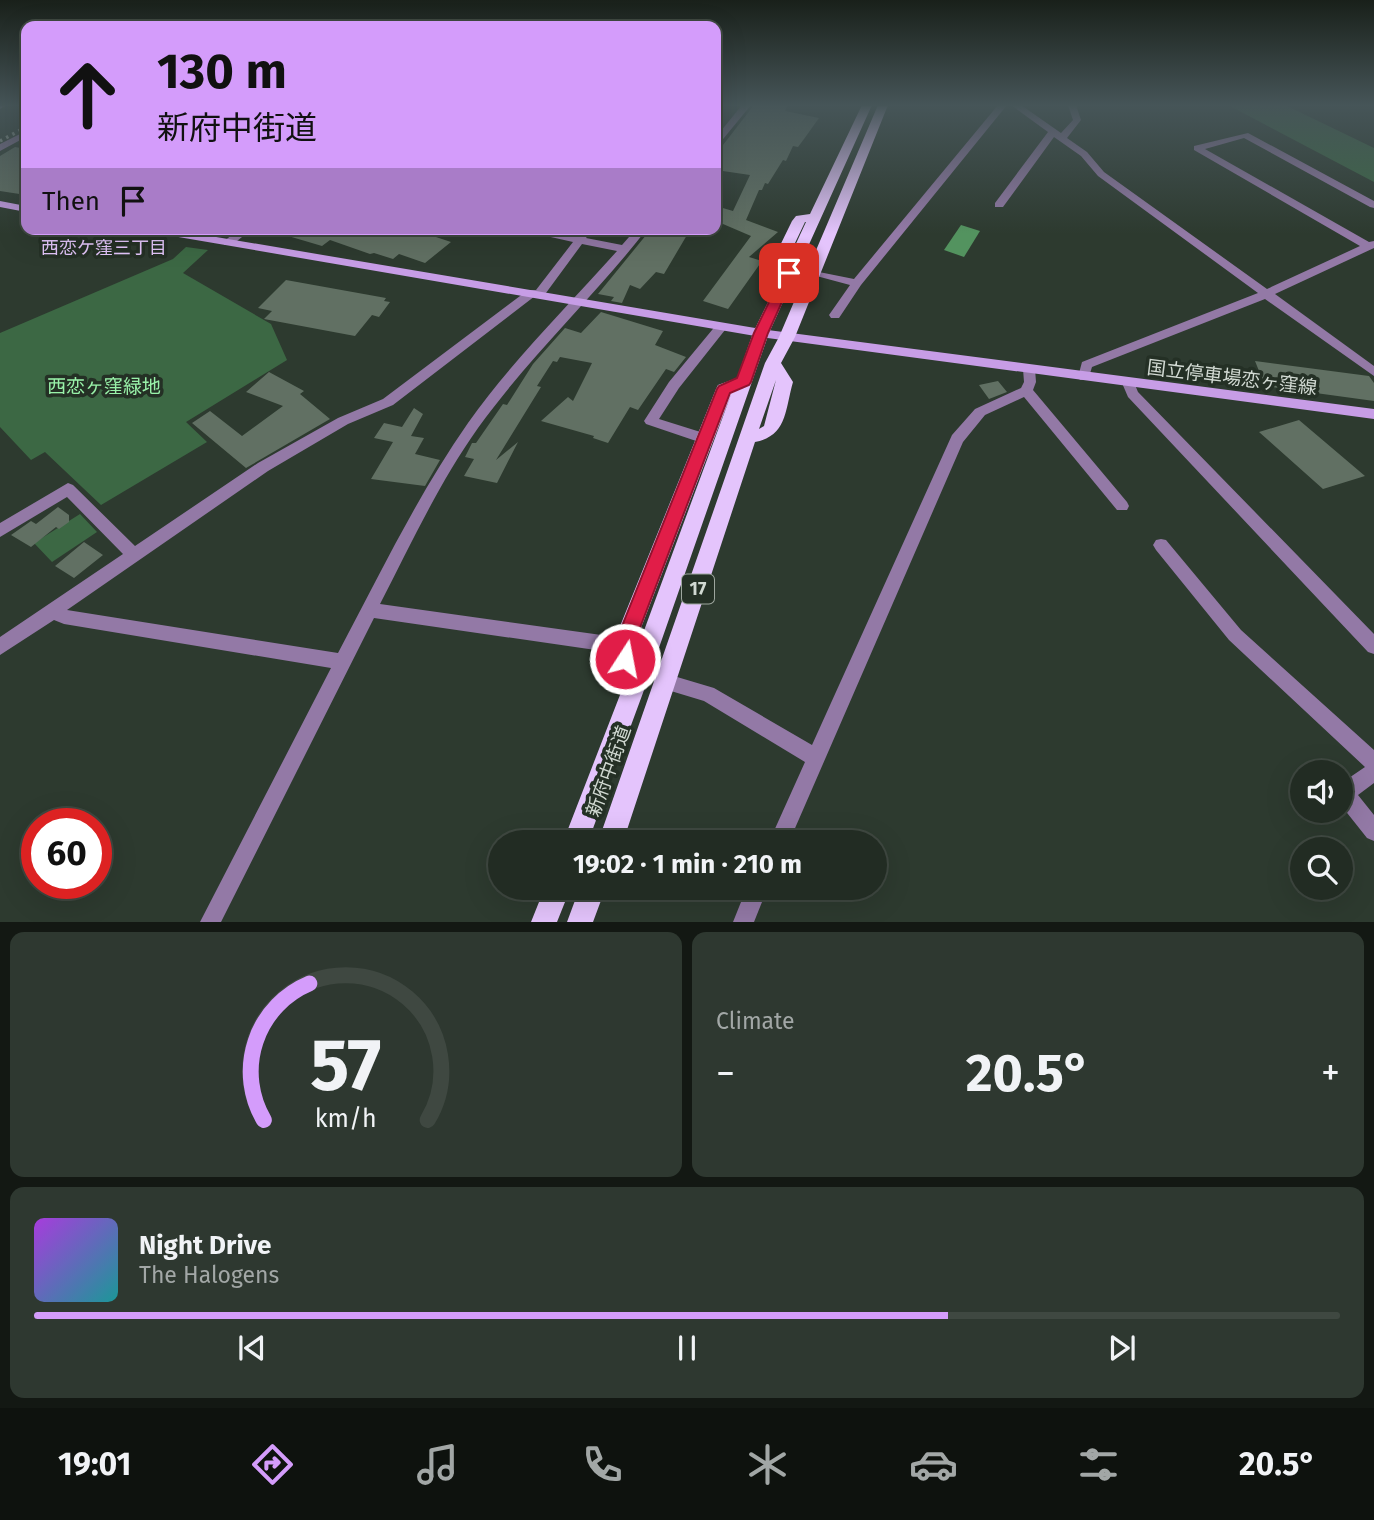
<!DOCTYPE html>
<meta charset="utf-8">
<style>
:root{--surface:#222c23;--page:#2e3830;--text:#f1f3f6;--muted:#a2a7a6;--line:#3f4841;--accent:#d49cfb}
body{margin:0;font-family:"Fira Sans","Noto Sans JP",sans-serif;background:var(--page);color:var(--text);height:100vh;display:flex;flex-direction:column;font-size:26px;white-space:nowrap}
*{box-sizing:border-box;margin:0}
p{font-size:23px;color:var(--muted)}
.icon{flex:none;width:38px;height:38px;fill:none;stroke:currentColor;stroke-width:2;stroke-linecap:round;stroke-linejoin:round}
.map{position:relative;height:922px;overflow:hidden}
.side{display:flex;flex-direction:column;gap:10px;padding:10px;background:#131813;flex:1}
.side>*{flex:none}
.hud{position:absolute;left:21px;top:21px;width:700px;height:214px;border-radius:14px;box-shadow:0 7px 28px #0002,0 0 0 2px var(--line);background:#d49cfb;color:#111;overflow:hidden}
.tools{position:absolute;left:1290px;top:760px;display:grid;gap:14px}
.tools a{display:grid;place-items:center;width:63px;height:63px;border-radius:50%;background:var(--surface);box-shadow:0 7px 28px #0002,0 0 0 2px var(--line);font-size:35px}
.speed{position:absolute;left:21px;top:808px;display:flex;gap:14px;font-size:35px;font-weight:700;text-align:center}
.speed>*{display:grid;place-content:center;width:91px;height:91px;border-radius:50%;background:var(--surface);box-shadow:0 7px 28px #0002,0 0 0 2px var(--line);line-height:1}
.speed .limit{border:10px solid #d22;background:#fff;color:#111}
.pin{position:absolute;display:grid;place-items:center;width:60px;height:60px;color:#fff;margin:-30px;border-radius:14px;box-shadow:0 4px 10px #0006}
.me{position:absolute;width:77px;margin:-38px;rotate:11deg;stroke-linejoin:round;filter:drop-shadow(0 0 5px #0008)}
.turn{display:flex;align-items:center;gap:24px;height:147px;padding:0 21px;font-size:32px}
.turn .icon{width:91px;height:91px;stroke-width:2.5}
.turn b{display:block;font-size:49px;line-height:60px}
.then{display:flex;align-items:center;height:66px;padding:0 21px;background:#0003;gap:14px;font-size:26px}
.big{font-size:52px;font-weight:700;line-height:1.1}
.side .card{flex:1;display:flex;flex-direction:column;justify-content:center;gap:10px;min-width:0;padding:0 24px;border-radius:14px;background:var(--page)}
.side .dial{align-items:center;gap:0}
.dial svg{height:182px;overflow:visible;fill:none;stroke:var(--line);stroke-width:7;stroke-linecap:round;text-anchor:middle}
.dial text{fill:var(--text);stroke:none}
.song{display:flex;align-items:center;gap:21px}
.cover{width:84px;height:84px;border-radius:10px;background:linear-gradient(135deg,hsl(280 70% 55%),hsl(180 70% 35%))}
.played{height:7px;border-radius:4px;background:linear-gradient(90deg,var(--accent) 70%,var(--line) 70%)}
.keys{display:flex;justify-content:space-around;direction:ltr}
.heat{display:flex;justify-content:space-between;align-items:center;font-size:38px;direction:ltr}
.side .tiles{flex:1;display:grid;gap:10px;grid-template-columns:1fr 1fr}
.card:last-child{grid-column:span 2}
.trip{position:absolute;left:488px;top:830px;width:399px;height:70px;border-radius:35px;background:var(--surface);box-shadow:0 7px 28px #0002,0 0 0 2px var(--line);font-weight:700;line-height:70px;text-align:center}
.menu{display:flex;height:112px;justify-content:space-around;align-items:center;background:#0e120e;color:var(--muted)}
.menu .icon{width:49px;height:49px}
.menu .selected{color:var(--accent)}
.menu b{font-size:32px;color:var(--text)}
.map>svg:first-child{display:block}
.green{fill:#3c6844}
.water{fill:#53935f}
.building{fill:#617063}
.lines{fill:none;stroke-linecap:round;stroke-linejoin:round}
.street{fill:#9379a6;fill-rule:evenodd}
.secondary{fill:#c79de6;fill-rule:evenodd}
.primary{fill:#e4c4fc;fill-rule:evenodd}
.rail{stroke:#a3ada5;stroke-width:3.5;stroke-dasharray:2.5 4.5;stroke-linecap:butt}
.route{fill:#e11d48;stroke:#92132f;stroke-width:2}
.labels{text-anchor:middle;stroke-width:7;stroke-linejoin:round;paint-order:stroke}
.far-neighbourhood-label{font-size:18px;fill:#e3c5fa;stroke:#243025}
.shield{fill:#243025;stroke:#9da69e;stroke-width:2}
.shield-label{font-size:18px;font-weight:bold;fill:#d1d9d2}
.street-label{font-size:19px;fill:#d1d9d2;stroke:#243025}
.park-label{font-size:19px;fill:#99f2a9;stroke:#243025}
</style>
<div class="map">
<svg width="1374" height="922" viewBox="0 0 1374 922">
<rect width="100%" height="100%" fill="#2d3a2f"/>
<path class="green" d="M1228 105H1285L1374 148V182Z
M186 247 208 250 183 273 271 324 287 360 186 422 207 442 101 505 45 452 31 460 0 427V333L173 259Z
M80 514 97 532 52 562 34 543Z"/>
<path class="water" d="M961 225 980 231 964 257 944 250Z"/>
<path class="building" d="M754 105H788L785 111 819 118 804 139 798 147 793 146 786 161 783 160 768 184 765 183 762 190H759L746 220 778 232 749 257 762 261 728 309 703 301 751 236 716 221V206L733 211 750 175 716 170V154Z
M15 147 26 149V195L0 191V156Z
M279 229H433L427 234 451 242 425 263 399 254 393 259 374 253 370 254 330 240 322 246 278 233Z
M651 229H665L687 235 664 274 656 272 640 289 630 285 622 303 611 301 614 297 598 294Z
M286 280 386 298 384 301 390 302 379 317 372 315 355 336 264 319 272 311 258 308Z
M601 312 663 331 655 345 686 357 674 372 666 369 638 410 630 407 608 443 593 438 594 436 541 421 568 397 573 401 592 363 560 357 557 362 553 361 537 386 541 387 496 460 518 442 497 483 464 476 474 459 465 457 472 443H476L503 404 507 405 533 364 565 328 581 333Z
M1255 361 1369 376 1374 383V401L1265 386Z
M269 372 304 391 300 394 330 419 246 468 192 423 210 411 242 436 283 406 246 392Z
M998 381 1007 392 989 399 979 385Z
M414 408 423 414 411 436 424 438 415 454 440 460 425 486 371 479 393 442 374 438 384 423 402 427Z
M1299 420 1365 476 1323 489 1259 432Z
M58 507 69 515V522L59 529 56 527 31 547 11 535 31 521 36 524Z
M84 542 103 555 74 578 55 566Z"/>
<g class="lines">
<path class="street" d="M742 105H751L719 144 716 145V137Z
M998 105H1007L861 285 839 318H831L829 315 850 285 809 274V270L854 279Z
M1011 105H1021L1061 133 1073 120 1068 105H1076L1081 120 1067 138 1087 152 1104 172 1267 289 1360 246 1194 150V146L1248 133 1374 201V208L1370 207 1244 138 1205 149 1369 242 1374 241V248L1275 294 1374 366V376L1265 299 1092 367 1088 380H1080L1078 377 1082 362 1258 293 1098 176 1081 156 1054 137 1003 207H995V203L1048 132Z
M26 131V137L0 151V144Z
M240 229H252L232 245H224V241Z
M515 229H538L577 237 582 229H593L586 238 622 245 636 229H647C594 297 529 357 478 428 439 483 411 544 380 604L623 638 629 640 631 646 629 652 623 654 374 618 221 922H200L331 668 64 624 54 620 0 655V637L123 554 67 497 0 537V523L68 483 73 485 135 546 258 463 338 418 383 399 528 290H536L573 242ZM582 244 617 251C568 306 510 363 468 423 417 496 379 576 338 653L67 610 268 471 348 424 393 405 535 296 543 297Z
M721 323 725 324V330L679 388 659 419 710 435 712 439 710 443 705 444 646 424 644 421 669 382 717 324Z
M1029 365 1035 369 1036 382 1033 390 1127 502 1129 506 1127 510H1117L1024 397 985 415 963 442 789 842H769L805 762 704 701 661 688 658 682 661 676 667 674 714 688 812 745 952 435 975 409 1021 388 1024 382 1023 369Z
M1128 379 1133 380 1138 392 1374 634V654L1368 652 1128 397 1122 383Z
M1161 539 1166 540 1241 630 1374 750V783L1358 795 1374 815V841L1367 838 1340 804V784L1365 767 1229 640 1156 550 1153 545 1156 540Z
M747 887H768L754 922H733Z"/>
<path class="secondary" d="M0 201 26 206V212L0 207Z
M144 229H169L761 329 1374 409V419L761 337 149 232Z"/>
<path class="primary" d="M0 105H7L0 109Z
M862 105H872L769 333 647 682 588 842H563L625 682 614 659 612 646 716 389 718 385 737 378 753 333 782 273 772 262 792 221 796 216 810 214ZM805 222H806L787 263 786 262ZM732 392 635 655 634 646Z
M878 105H888L795 337 781 363 793 382C785 410 787 436 755 442L623 842H598L765 363 779 337ZM776 380 764 426 759 429Z
M545 887H571L557 922H531Z
M580 887H606L593 922H567Z"/>
<path class="rail" d="M0 141 26 127"/>
</g>
<linearGradient id="sky" x2="0" y2="1"><stop stop-color="#19201a"/><stop offset="0.45" stop-color="#465558"/><stop offset="1" stop-color="#465558" stop-opacity="0"/></linearGradient>
<rect width="1374" height="234" fill="url(#sky)"/>
<path class="route" d="M789 269 795 273 768 333 751 382 749 385 730 393 633 646 635 659 632 665 625 668 618 665 614 646 717 389 719 386 737 378 754 333 783 273Z"/>
<g class="labels">
<g class="far-neighbourhood-label">
<text x="104" y="254">西恋ケ窪三丁目</text>
</g>
<rect class="shield" x="682" y="574.5" width="32" height="29" rx="5"/>
<g class="shield-label">
<text x="698" y="595">17</text>
</g>
<g class="street-label">
<text transform="translate(1232 377) rotate(7)" y="7">国立停車場恋ヶ窪線</text>
<text transform="translate(608 771) rotate(-70)" y="7">新府中街道</text>
</g>
<g class="park-label">
<text x="104" y="393">西恋ヶ窪緑地</text>
</g>
</g>
</svg>
<div class="tools">
<a><svg class="icon" aria-label="sound" viewBox="0 0 24 24"><path d="M4 9h4l5-4v14l-5-4H4zM17 9q2 3 0 6"/></svg></a>
<a><svg class="icon" aria-label="search" viewBox="0 0 24 24"><circle cx="10" cy="10" r="6"/><path d="M15 15l6 6"/></svg></a>
</div>
<div class="speed"><div class="limit">60</div></div>
<div class="pin" style="left:789px;top:273px;background:#d93025"><svg class="icon" aria-label="arrive" viewBox="0 0 24 24"><path d="M6 21V4h12l-3 4 3 4H6"/></svg></div>
<svg class="me" style="left:625px;top:659px" viewBox="-20 -20 40 40"><circle r="17" fill="#e11d48" stroke="#fff" stroke-width="3"/><path d="M0-11L8 9 0 5-8 9z" fill="#fff"/></svg>
<div class="trip">19:02 · 1 min · 210 m</div>
<div class="hud">
<div class="turn"><svg class="icon" aria-label="ahead" viewBox="0 0 24 24"><path d="M12 20V5M6 11l6-6 6 6"/></svg><div><b>130 m</b>新府中街道</div></div>
<div class="then">Then<svg class="icon" aria-label="arrive" viewBox="0 0 24 24"><path d="M6 21V4h12l-3 4 3 4H6"/></svg></div>
</div>
</div>
<section class="side">
<div class="tiles">
<div class="card dial"><svg viewBox="0 0 100 80">
<path d="M14 69A42 42 0 1 1 86 69"/>
<path d="M14 69A42 42 0 0 1 34 9" stroke="#d49cfb"/>
<text x="50" y="56" font-size="32" font-weight="700">57</text>
<text x="50" y="72" font-size="11">km/h</text>
</svg></div>
<div class="card"><p>Climate</p>
<div class="heat"><a>−</a><b class="big">20.5°</b><a>+</a></div>
</div>
<div class="card">
<div class="song"><i class="cover"></i><div><b>Night Drive</b><p>The Halogens</p></div></div>
<div class="played"></div>
<div class="keys"><svg class="icon" aria-label="previous" viewBox="0 0 24 24"><path d="M18 5L8 12l10 7zM5 5v14"/></svg><svg class="icon" aria-label="pause" viewBox="0 0 24 24"><path d="M8 5v14M16 5v14"/></svg><svg class="icon" aria-label="next" viewBox="0 0 24 24"><path d="M6 5l10 7-10 7zM19 5v14"/></svg></div>
</div>
</div>
</section>
<nav class="menu">
<b>19:01</b>
<svg class="icon selected" aria-label="directions" viewBox="0 0 24 24"><path d="M12 3l9 9-9 9-9-9zM9 14v-3h6M13 9l2 2-2 2"/></svg>
<svg class="icon" aria-label="music" viewBox="0 0 24 24"><path d="M9 18V5l10-2v13"/><circle cx="6" cy="18" r="3"/><circle cx="16" cy="16" r="3"/></svg>
<svg class="icon" aria-label="phone" viewBox="0 0 24 24"><path d="M5 4h4l2 5-3 2q2 4 5 5l2-3 5 2v4C11 20 4 13 5 4z"/></svg>
<svg class="icon" aria-label="climate" viewBox="0 0 24 24"><path d="M12 3v18M4 7l16 10M4 17L20 7"/></svg>
<svg class="icon" aria-label="car" viewBox="0 0 24 24"><path d="M5 17H2v-5l4-1 3-4h7l3 4 3 1v5h-3M9 17h6M6 11h13"/><circle cx="7" cy="17" r="2"/><circle cx="17" cy="17" r="2"/></svg>
<svg class="icon" aria-label="filters" viewBox="0 0 24 24"><path d="M4 7h16M4 17h16"/><circle cx="9" cy="7" r="2"/><circle cx="15" cy="17" r="2"/></svg>
<b>20.5°</b>
</nav>
